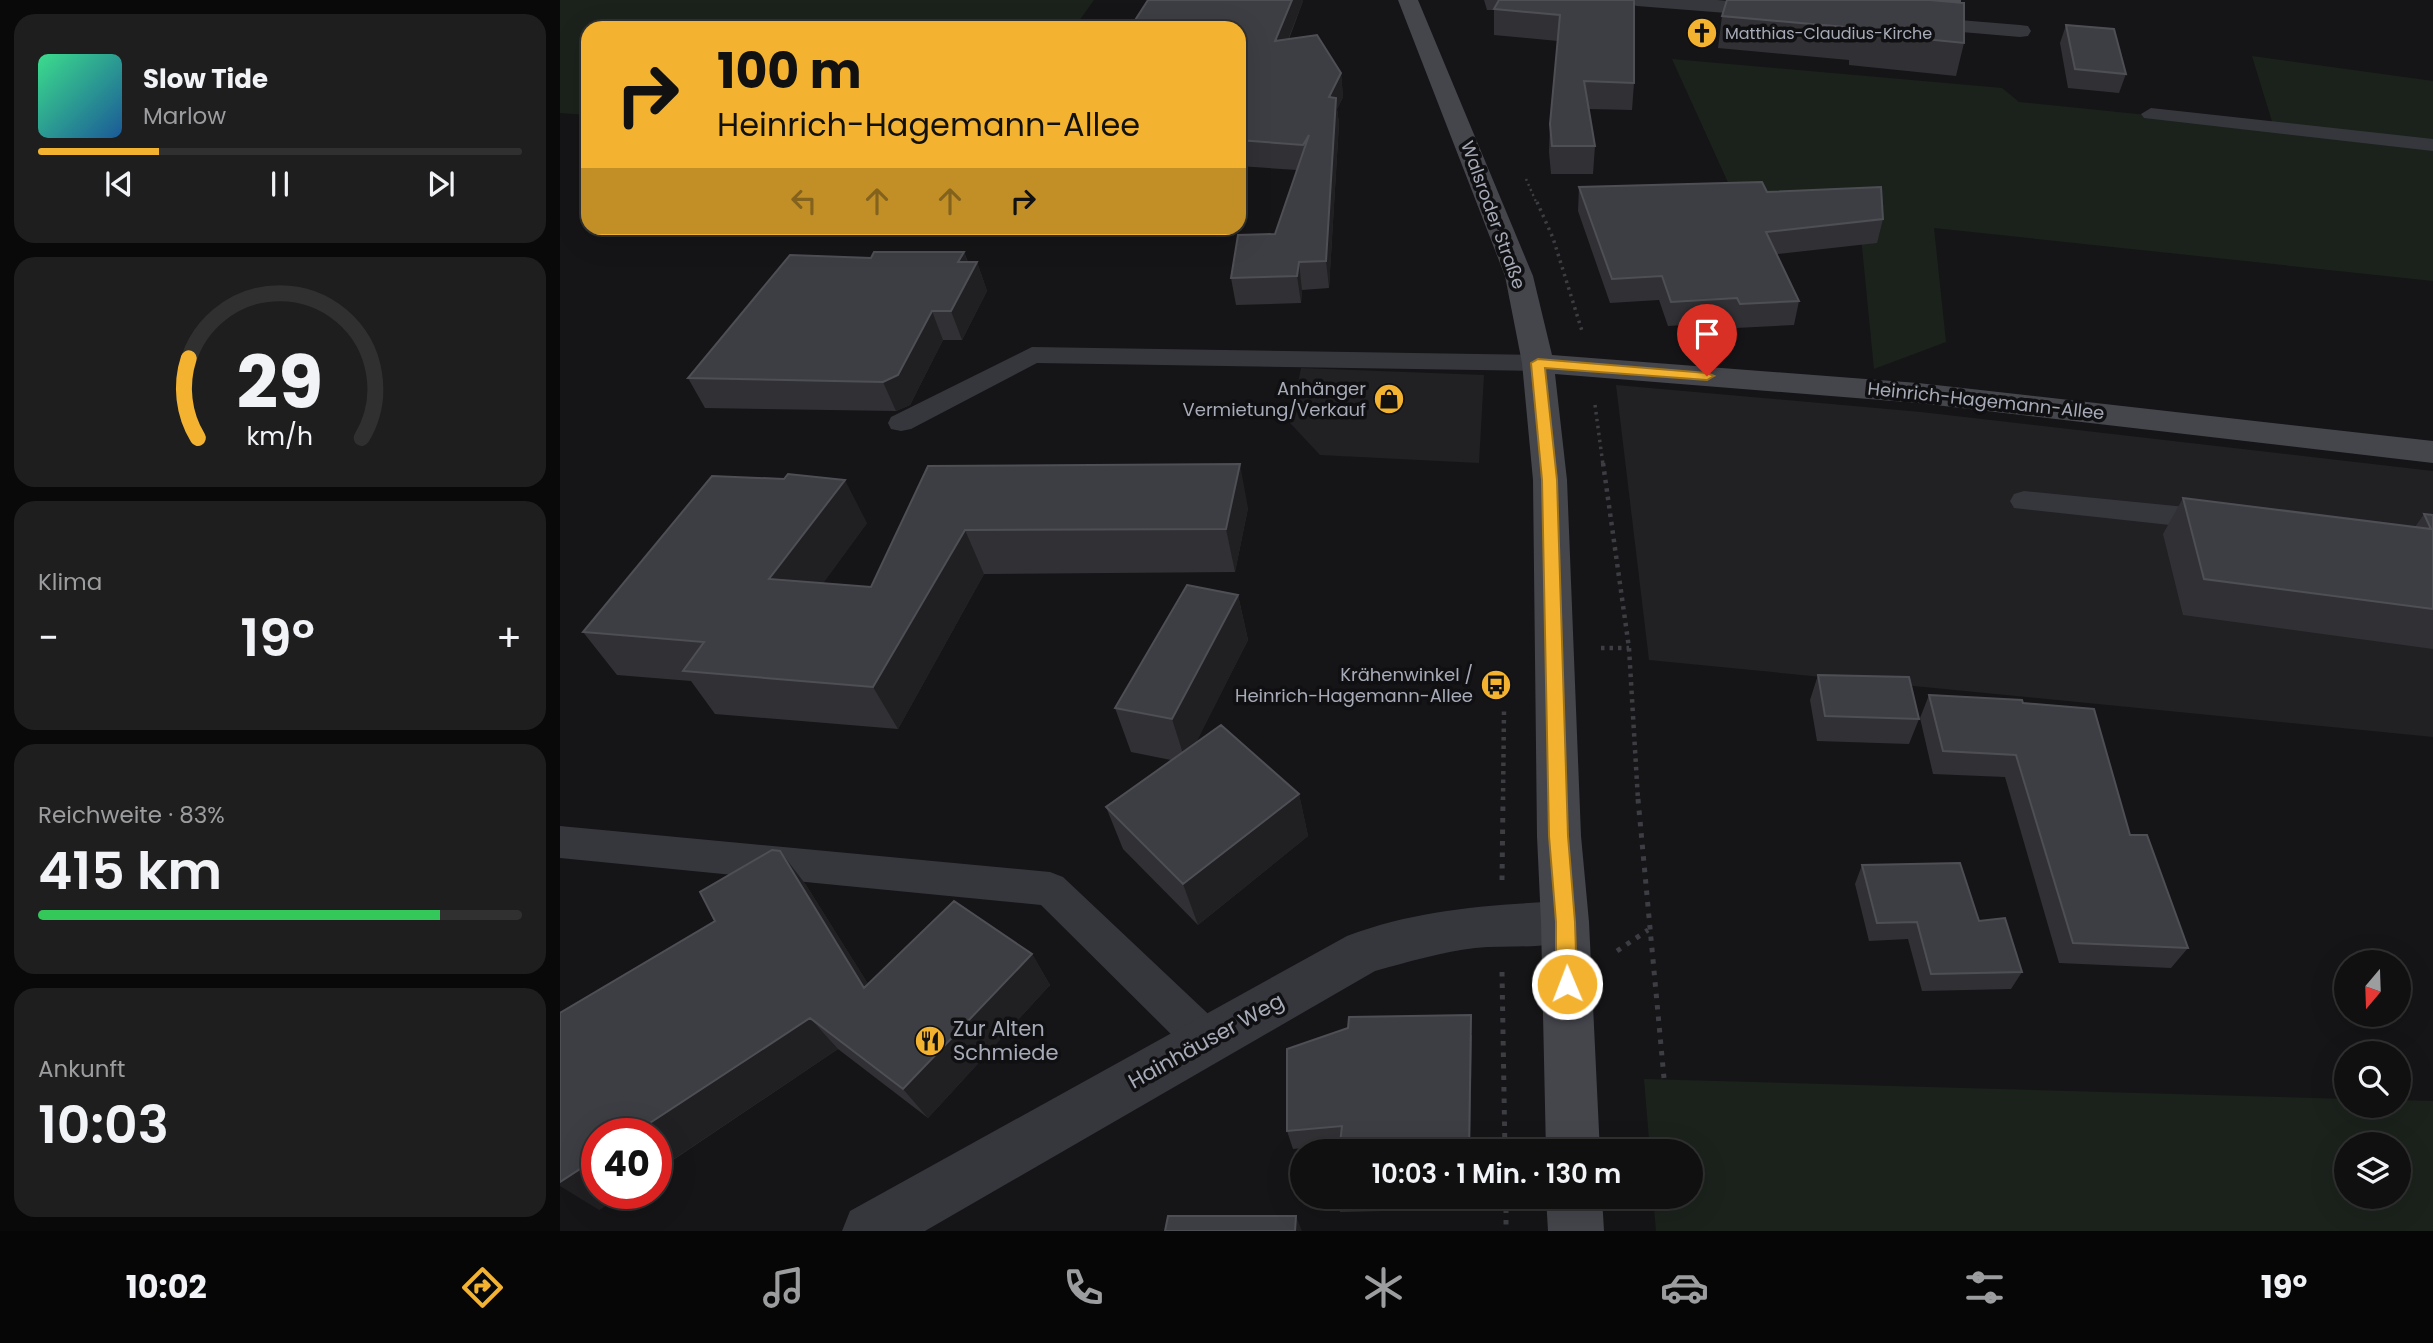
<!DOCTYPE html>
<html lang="de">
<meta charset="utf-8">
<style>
:root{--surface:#101011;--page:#1e1e1f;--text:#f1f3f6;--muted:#9c9d9f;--line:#303031;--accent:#f3b330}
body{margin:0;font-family:Poppins,sans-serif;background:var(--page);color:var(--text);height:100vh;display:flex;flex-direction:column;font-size:26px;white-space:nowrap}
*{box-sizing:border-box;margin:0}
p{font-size:23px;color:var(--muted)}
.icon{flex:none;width:38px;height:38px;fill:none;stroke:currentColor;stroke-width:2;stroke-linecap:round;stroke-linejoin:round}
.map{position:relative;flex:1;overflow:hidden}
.sheet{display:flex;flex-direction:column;gap:14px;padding:14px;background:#090909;width:560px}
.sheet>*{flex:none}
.hud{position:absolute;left:21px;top:21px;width:665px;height:214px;border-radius:21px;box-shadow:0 7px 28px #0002,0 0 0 2px var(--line);background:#f3b330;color:#111;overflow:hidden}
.needle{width:46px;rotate:199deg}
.tools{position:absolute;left:1774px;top:950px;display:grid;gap:14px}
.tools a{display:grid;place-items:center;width:77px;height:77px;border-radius:50%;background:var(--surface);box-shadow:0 7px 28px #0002,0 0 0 2px var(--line);font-size:35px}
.speed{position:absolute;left:21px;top:1118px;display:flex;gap:14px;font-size:35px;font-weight:700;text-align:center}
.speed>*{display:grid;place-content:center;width:91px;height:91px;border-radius:50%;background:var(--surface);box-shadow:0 7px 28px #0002,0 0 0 2px var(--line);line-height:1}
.speed .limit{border:10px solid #d22;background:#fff;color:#111}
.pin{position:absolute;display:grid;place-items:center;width:60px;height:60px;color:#fff;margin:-72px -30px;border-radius:50% 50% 50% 0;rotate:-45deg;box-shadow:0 0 7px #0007}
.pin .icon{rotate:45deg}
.me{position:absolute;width:77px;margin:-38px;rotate:359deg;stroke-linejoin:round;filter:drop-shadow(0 0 5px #0008)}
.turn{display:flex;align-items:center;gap:24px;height:147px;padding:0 21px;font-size:32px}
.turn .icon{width:91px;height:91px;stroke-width:2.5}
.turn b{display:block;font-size:49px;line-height:60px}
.lanes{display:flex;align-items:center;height:66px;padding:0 21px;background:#0003;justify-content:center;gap:35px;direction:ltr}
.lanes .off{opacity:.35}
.big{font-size:52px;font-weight:600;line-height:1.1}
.sheet .widget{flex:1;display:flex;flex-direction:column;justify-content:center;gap:10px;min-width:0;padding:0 24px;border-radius:21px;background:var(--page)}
.sheet .dial{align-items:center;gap:0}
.dial svg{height:182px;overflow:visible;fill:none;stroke:var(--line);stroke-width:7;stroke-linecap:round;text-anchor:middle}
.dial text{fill:var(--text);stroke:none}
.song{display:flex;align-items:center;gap:21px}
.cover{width:84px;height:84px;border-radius:10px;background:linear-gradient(135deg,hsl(150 70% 55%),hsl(210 70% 35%))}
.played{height:7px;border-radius:4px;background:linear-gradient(90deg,var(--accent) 25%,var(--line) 25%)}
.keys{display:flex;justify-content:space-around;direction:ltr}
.heat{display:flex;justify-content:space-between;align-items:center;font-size:38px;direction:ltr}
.charge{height:10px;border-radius:5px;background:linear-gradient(90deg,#34c759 83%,var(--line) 0)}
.trip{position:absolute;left:730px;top:1139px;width:413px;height:70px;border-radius:35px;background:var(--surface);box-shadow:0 7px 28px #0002,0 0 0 2px var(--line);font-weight:600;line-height:70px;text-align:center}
.tab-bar{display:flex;height:112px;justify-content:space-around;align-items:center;background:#060607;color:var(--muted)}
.tab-bar .icon{width:49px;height:49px}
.tab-bar .active{color:var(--accent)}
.tab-bar b{font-size:32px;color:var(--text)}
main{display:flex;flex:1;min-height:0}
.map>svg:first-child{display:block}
.built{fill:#212124}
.green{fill:#1b221c;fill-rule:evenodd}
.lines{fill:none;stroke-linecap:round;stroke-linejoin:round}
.path-far3{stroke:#3c3e43;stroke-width:2.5;stroke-dasharray:2 3.5;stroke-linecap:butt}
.path-far2{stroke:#3c3e43;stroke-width:3.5;stroke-dasharray:2.5 4.5;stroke-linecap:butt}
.path-far1{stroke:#3c3e43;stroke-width:4.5;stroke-dasharray:3.5 5;stroke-linecap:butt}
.path{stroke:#3c3e43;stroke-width:5;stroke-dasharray:4.5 7;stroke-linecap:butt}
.lane{fill:#36373c;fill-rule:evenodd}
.street{fill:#36373c;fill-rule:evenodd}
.secondary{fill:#44464c;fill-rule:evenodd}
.wall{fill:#313135}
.shaded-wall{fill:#202023}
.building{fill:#3d3e43;stroke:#4e4f55;stroke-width:2}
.route{fill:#f3b330;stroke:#9e741f;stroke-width:2}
.labels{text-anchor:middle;stroke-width:7;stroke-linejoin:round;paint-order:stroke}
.far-poi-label{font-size:16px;fill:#a6abb7;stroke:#101012;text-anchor:start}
.street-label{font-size:18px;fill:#a6abb7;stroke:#101012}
.poi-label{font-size:18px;fill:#a6abb7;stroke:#101012;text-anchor:end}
.near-poi-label{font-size:21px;fill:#a6abb7;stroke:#101012;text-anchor:start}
.near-street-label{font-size:21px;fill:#a6abb7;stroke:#101012}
</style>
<main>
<section class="sheet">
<div class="widget">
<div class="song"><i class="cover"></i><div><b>Slow Tide</b><p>Marlow</p></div></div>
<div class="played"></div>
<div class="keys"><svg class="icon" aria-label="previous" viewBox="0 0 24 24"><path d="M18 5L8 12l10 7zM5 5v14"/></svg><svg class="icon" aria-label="pause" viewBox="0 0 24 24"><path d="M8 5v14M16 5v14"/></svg><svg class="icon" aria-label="next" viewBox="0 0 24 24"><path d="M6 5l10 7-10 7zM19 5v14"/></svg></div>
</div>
<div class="widget dial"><svg viewBox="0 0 100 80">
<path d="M14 69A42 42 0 1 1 86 69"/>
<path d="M14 69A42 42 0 0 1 10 34" stroke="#f3b330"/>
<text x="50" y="56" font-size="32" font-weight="700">29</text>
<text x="50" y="72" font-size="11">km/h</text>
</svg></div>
<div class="widget"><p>Klima</p>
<div class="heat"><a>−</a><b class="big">19°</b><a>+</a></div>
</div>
<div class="widget"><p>Reichweite · 83%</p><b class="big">415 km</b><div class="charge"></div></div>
<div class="widget"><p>Ankunft</p><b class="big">10:03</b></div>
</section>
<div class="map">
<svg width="1873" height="1231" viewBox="0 0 1873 1231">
<rect width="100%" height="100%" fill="#151517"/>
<path class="built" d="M741 368 924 375 919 463 760 455 730 423Z
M1056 385 1361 412 1873 471V737L1089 660Z"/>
<path class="green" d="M0 0H534L514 28H28V115L0 113Z
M1692 56 1873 81V281L1374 228 1386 342 1314 369 1299 216 1176 200 1112 59 1442 88 1459 102 1714 128Z
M1084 1079 1787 1099V1106H1839V1100L1873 1101V1231H1096L1093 1197H1130V1152L1090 1151ZM1787 1144H1839V1197H1787Z"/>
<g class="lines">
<path class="path-far3" d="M966 179 977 204"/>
<path class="path-far2" d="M977 202 993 238 1022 331
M1035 405 1043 465"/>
<path class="path-far1" d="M1043 463 1069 648 1078 800
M1041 648H1069
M943 800 944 710"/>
<path class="path" d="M1078 799 1104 1078
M942 880 943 799
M1057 951 1088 930
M942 972 945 1152
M946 1197V1231"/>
<path class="lane" d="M1591 108 1873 139V151L1584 118 1581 114Z
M472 347 978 355 987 358 991 363 987 368 978 371 477 363 351 429 341 431 331 429 328 423 331 417Z
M1464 491 1656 510 1666 513 1671 520 1666 527 1656 530 1454 508 1450 501 1454 494Z
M0 826 490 872 503 877 661 1026 667 1040 661 1054 646 1060 631 1054 481 905 0 858Z"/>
<path class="street" d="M1067 0H1157L1218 5 1225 7 1228 11 1225 15 1218 17 1077 6 1070 4Z
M1351 16 1460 25 1468 26 1471 31 1468 36 1460 37 1343 27 1340 22 1343 17Z
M1005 901 1022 907 1029 922 1022 937C988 950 950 945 915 948 881 952 848 962 815 971L365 1231H282L290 1211 787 936C858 909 930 905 1005 901Z"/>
<path class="secondary" d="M838 0H858L973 276 992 355 1358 383 1873 441V463L1358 403 995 374 1007 480 1021 836 1029 922 1040 1152H986L981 922 977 836 973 480 962 363 945 276Z
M986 1197H1042L1044 1231H988Z"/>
</g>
<path class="wall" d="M924 0H1074V83L1072 110 1029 109 1035 146 1033 174H991L989 152 990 124 998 41 934 35V10H927Z
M1167 0 1404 43 1396 76 1289 65V60L1158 48 1162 16Z
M743 1 729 39 781 73 783 97 777 109 779 123 769 288 742 290 741 303 676 305 671 278 715 234 737 170 679 166V28Z
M1506 25 1566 74 1559 93 1508 88 1500 43Z
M1019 187 1207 192 1323 219 1317 243 1217 254 1239 301 1234 325 1176 328 1173 322 1108 326 1099 300 1050 303 1018 211Z
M404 252 408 262H417L427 291 402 340H383L350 405 336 411 145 408 128 378 311 258Z
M368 466 688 508 675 572 424 574 338 729 155 714 131 681 57 675 23 632 307 523 263 583 311 587Z
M1623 498 1855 527 1864 514 1873 515V649L1623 615 1603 534Z
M678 595 688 640 636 742 739 794 748 836 638 925 563 849 546 807 611 760 571 752 555 708Z
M1258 675 1359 719 1349 744 1257 741 1250 700Z
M1369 695 1463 703 1570 835 1628 948 1611 968 1499 963 1445 777 1373 774 1360 718Z
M220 851 246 885 308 984 472 954 490 985 368 1118 278 1049 39 1210 155 921Z
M1302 865 1419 921 1462 972 1451 989 1362 991 1348 939 1309 941 1295 884Z
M788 1028 912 1035 910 1152H779L780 1144 733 1149 727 1131Z
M776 1197H910L909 1209 780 1212Z"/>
<path class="shaded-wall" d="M732 0H743V1L718 65 715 41Z
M781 73 783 97 777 109 779 123 769 288 766 261 769 97Z
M404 252 411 273 417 262 427 291 402 340 391 311 398 262Z
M739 262 742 290 741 303 737 276Z
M372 311 383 340 350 405 336 411 323 382Z
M680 464 688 508 675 572 666 529Z
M285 480 307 523 235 622 209 579Z
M405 530 424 574 338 729 313 687Z
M678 595 688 640 626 763 612 719Z
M739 794 748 836 638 925 623 884Z
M220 851 246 885 330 1019 304 988Z
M472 954 490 985 368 1118 343 1089Z
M911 1015 910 1152H909Z
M250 1018 278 1049 96 1171V1134H73Z
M37 1158V1194H63L39 1210 0 1186V1182Z
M736 1216 742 1231H735Z"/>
<path class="building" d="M588 0H732L715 41 757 35 781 73 769 97 776 98 766 261 739 262 737 276 671 278 678 235 715 234 749 135 743 145 679 140V28H570Z
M939 0H1074V83L1024 81 1035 146H992L990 124 1000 15 934 9Z
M1167 0H1370L1404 3V43L1295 32 1296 28 1162 16Z
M1377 0H1400V2Z
M1506 25 1554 29 1566 74 1515 69Z
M1202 182 1207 192 1321 187 1323 219 1206 232 1239 301 1180 304 1177 298 1111 302 1102 276 1052 279 1019 187Z
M314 252H404L398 262H417L391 311H372L338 375 323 382 128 378 230 255 311 258Z
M680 464 666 529 405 530 313 687 123 671 144 642 23 632 152 476 224 479 228 474 285 480 209 579 311 587 368 466Z
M1623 498 1871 529 1864 514 1873 515V609L1644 579Z
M627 585 678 595 612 719 555 708Z
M1258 675 1349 677 1359 719 1265 716Z
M1369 695 1462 700 1463 703 1534 709 1570 835H1587L1628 948 1513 943 1456 755 1383 751Z
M661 725 739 794 623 884 546 807Z
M212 850 220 851 304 988 394 901 472 954 343 1089 250 1018 73 1134H37V1158L0 1182V1013L155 921 140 892Z
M1400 863 1419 921 1445 918 1462 972 1371 974 1357 922 1317 923 1302 865Z
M911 1015 909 1152H779L782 1126 727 1131V1049L788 1028 789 1017Z
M608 1216H736L735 1231H605Z"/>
<path class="route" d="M978 359 1147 373 1154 376 1147 380 985 368 997 480 1008 836 1015 922 1017 984 1014 991 1007 994 999 991 996 984V922L989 836 982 480 971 363Z"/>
<defs>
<g id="church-disc" transform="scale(1.575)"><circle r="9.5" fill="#f3b330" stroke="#101012"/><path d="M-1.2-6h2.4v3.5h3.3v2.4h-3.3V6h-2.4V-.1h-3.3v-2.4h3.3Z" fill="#111"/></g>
<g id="shop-disc" transform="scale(1.575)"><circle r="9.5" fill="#f3b330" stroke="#101012"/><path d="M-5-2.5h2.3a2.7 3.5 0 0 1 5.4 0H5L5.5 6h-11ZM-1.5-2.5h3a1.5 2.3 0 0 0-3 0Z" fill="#111"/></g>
<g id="bus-disc" transform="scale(1.575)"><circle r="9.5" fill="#f3b330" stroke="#101012"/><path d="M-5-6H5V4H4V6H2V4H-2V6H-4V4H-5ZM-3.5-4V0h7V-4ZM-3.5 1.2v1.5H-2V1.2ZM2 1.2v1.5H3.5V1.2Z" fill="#111"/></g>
<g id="restaurant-disc" transform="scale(1.575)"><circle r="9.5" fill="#f3b330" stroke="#101012"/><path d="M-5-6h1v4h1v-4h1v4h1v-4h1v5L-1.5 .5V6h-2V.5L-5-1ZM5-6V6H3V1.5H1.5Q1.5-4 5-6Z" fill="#111"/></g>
</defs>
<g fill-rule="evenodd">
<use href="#church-disc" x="1142" y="33"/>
<use href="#shop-disc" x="829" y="399"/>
<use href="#bus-disc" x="936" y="685"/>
<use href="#restaurant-disc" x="370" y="1041"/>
</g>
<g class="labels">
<g class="far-poi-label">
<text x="1165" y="39">Matthias-Claudius-Kirche</text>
</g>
<g class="street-label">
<text transform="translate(933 215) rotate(70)" y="6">Walsroder Straße</text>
<text transform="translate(1426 401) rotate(6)" y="6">Heinrich-Hagemann-Allee</text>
</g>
<g class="poi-label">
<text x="806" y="395">Anhänger<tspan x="806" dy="21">Vermietung/Verkauf</tspan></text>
<text x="913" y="681">Krähenwinkel /<tspan x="913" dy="21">Heinrich-Hagemann-Allee</tspan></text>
</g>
<g class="near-poi-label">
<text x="393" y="1036">Zur Alten<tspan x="393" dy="24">Schmiede</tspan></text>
</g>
<g class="near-street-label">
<text transform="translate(646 1041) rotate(-29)" y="7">Hainhäuser Weg</text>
</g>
</g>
</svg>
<div class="tools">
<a><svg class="needle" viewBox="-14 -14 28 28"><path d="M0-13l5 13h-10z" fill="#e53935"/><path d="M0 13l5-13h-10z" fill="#9c9d9f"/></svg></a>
<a><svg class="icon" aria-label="search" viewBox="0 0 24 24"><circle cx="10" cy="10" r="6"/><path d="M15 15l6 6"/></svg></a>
<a><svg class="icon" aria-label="layers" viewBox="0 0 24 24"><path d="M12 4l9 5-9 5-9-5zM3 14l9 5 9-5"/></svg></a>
</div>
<div class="speed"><div class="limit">40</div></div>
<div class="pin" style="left:1147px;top:376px;background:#d93025"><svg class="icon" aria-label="arrive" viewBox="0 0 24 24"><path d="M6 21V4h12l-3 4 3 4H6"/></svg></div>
<svg class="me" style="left:1007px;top:984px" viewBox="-20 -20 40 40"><circle r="17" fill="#f3b330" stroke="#fff" stroke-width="3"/><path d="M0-11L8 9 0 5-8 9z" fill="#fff"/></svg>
<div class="trip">10:03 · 1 Min. · 130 m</div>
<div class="hud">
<div class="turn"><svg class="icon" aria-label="right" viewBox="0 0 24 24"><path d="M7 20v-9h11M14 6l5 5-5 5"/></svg><div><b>100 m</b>Heinrich-Hagemann-Allee</div></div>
<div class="lanes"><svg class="icon off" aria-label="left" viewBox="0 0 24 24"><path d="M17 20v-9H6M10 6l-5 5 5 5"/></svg><svg class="icon off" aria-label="ahead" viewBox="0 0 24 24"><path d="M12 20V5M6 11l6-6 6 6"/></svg><svg class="icon off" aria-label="ahead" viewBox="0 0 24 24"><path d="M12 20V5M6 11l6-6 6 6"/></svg><svg class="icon" aria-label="right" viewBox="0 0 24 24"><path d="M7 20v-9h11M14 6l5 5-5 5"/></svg></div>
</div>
</div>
</main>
<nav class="tab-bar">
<b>10:02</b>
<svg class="icon active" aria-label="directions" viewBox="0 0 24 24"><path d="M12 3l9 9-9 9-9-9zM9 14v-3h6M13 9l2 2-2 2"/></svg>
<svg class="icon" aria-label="music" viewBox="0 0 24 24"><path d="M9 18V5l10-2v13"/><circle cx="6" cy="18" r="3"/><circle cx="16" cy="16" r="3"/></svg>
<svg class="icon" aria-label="phone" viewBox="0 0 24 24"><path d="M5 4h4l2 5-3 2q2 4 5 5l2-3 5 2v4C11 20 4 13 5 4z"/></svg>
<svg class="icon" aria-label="climate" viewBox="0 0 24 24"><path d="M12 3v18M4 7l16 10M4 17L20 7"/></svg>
<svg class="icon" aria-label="car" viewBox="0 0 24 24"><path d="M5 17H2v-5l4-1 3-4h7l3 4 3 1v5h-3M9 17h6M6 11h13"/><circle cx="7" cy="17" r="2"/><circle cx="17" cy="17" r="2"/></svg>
<svg class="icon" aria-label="filters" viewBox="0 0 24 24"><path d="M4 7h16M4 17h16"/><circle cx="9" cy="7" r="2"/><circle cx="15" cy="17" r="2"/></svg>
<b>19°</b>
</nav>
